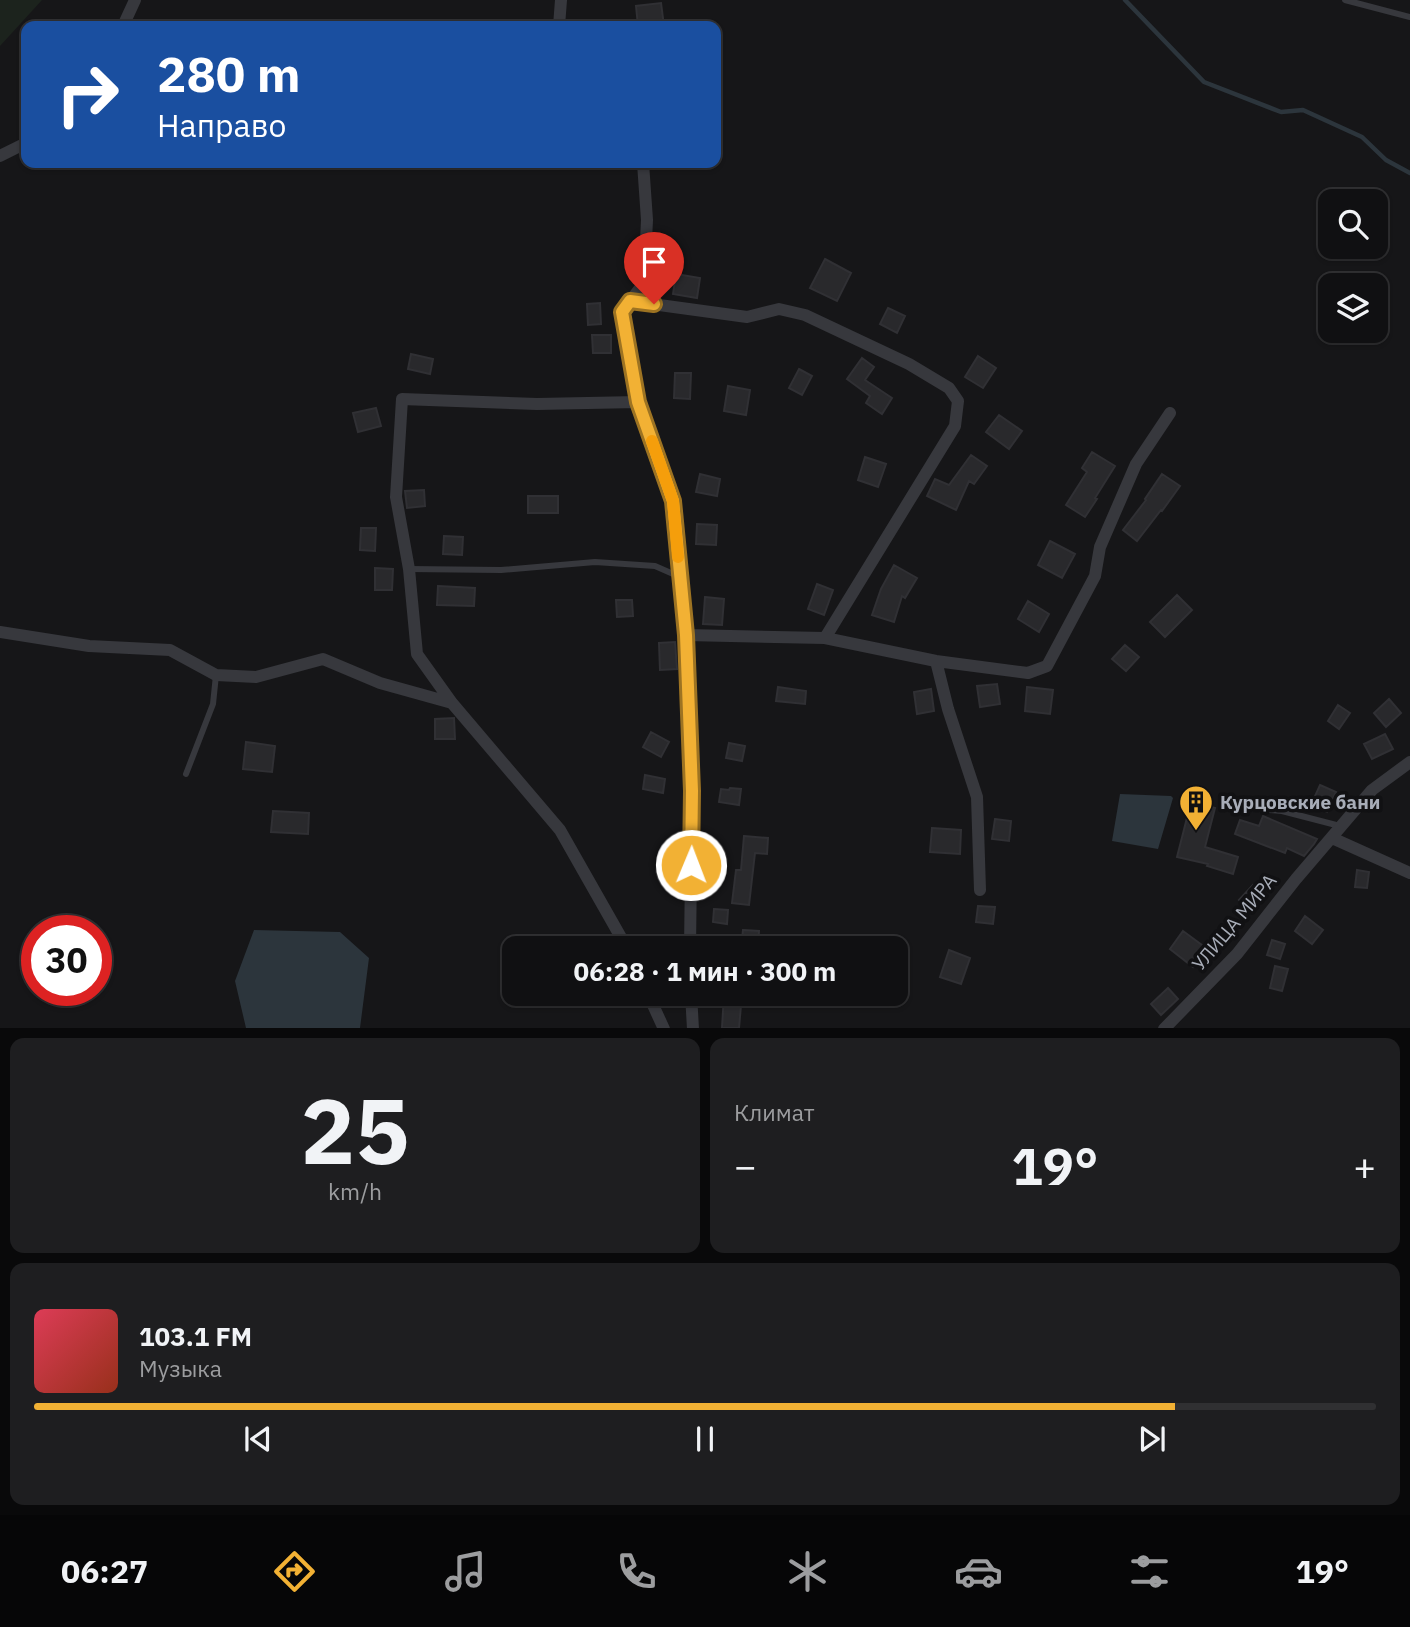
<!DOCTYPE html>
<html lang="ru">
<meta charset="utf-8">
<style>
:root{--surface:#101012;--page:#1e1e20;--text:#f1f3f6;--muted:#9c9d9f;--line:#303032;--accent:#f2b134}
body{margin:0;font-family:"IBM Plex Sans",sans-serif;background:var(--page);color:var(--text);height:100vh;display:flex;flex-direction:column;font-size:26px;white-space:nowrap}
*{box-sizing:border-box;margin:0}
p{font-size:23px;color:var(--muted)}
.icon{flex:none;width:38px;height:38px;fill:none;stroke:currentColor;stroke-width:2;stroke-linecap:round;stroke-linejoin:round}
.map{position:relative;height:1028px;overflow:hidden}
.details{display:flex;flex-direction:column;gap:10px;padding:10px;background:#09090a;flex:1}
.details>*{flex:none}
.hud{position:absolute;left:21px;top:21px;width:700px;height:147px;border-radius:14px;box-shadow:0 2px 5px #0004,0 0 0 2px var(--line);background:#1a4fa0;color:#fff;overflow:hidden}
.controls{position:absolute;left:1318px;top:189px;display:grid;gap:14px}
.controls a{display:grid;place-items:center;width:70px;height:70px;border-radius:14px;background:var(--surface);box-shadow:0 2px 5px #0004,0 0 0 2px var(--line);font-size:35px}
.speed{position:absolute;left:21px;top:915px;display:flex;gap:14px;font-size:35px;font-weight:700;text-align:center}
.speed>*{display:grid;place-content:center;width:91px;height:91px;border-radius:50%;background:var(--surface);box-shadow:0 2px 5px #0004,0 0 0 2px var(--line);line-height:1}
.speed .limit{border:10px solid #d22;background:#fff;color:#111}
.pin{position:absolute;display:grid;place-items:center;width:60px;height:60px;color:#fff;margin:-72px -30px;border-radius:50% 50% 50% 0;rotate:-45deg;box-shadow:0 0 7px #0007}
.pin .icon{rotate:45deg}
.me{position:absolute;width:77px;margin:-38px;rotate:1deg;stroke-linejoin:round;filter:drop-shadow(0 0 5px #0008)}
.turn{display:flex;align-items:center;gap:24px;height:147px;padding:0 21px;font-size:32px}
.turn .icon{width:91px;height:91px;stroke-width:2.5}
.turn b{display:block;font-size:49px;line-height:60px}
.big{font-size:52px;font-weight:700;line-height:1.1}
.details .tile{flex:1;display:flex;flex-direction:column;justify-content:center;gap:10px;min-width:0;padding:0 24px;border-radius:14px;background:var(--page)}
.details .dial{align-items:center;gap:0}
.dial b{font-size:91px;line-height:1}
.song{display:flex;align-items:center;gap:21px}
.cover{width:84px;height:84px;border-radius:10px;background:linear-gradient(135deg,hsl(350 70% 55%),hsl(10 70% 35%))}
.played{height:7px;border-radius:4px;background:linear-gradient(90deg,var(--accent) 85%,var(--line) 85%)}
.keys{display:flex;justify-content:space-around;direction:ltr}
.heat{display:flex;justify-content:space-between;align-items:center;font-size:38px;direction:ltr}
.details .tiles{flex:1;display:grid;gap:10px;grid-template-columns:1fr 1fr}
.tile:last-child{grid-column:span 2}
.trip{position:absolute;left:502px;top:936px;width:406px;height:70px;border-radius:14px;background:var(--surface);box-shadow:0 2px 5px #0004,0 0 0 2px var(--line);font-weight:700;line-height:70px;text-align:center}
.tabs{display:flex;height:112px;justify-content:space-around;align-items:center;background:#060607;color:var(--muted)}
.tabs .icon{width:49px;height:49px}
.tabs .current{color:var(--accent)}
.tabs b{font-size:32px;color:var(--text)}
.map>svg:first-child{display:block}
.green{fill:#1c231d}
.water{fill:#2c353c}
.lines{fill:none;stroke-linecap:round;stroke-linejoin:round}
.stream{stroke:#2c353c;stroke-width:4.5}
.building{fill:#29292c;stroke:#303034;stroke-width:2}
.lane{stroke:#37383d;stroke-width:6}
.street{stroke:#37383d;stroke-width:12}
.route-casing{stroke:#9d7322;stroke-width:18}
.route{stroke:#f2b134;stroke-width:12}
.slow{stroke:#f59e0b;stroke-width:12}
.labels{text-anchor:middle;stroke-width:7;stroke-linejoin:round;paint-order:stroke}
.poi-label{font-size:19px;font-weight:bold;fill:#a8adb8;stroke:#111113;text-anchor:start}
.street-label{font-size:19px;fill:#a8adb8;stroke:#111113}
</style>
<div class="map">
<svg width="1410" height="1029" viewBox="0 0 1410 1029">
<rect width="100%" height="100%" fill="#161618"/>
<path class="green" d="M0 0H42L0 46Z"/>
<path class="water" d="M1120 794 1171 796 1173 798 1158 849 1112 841Z
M254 930 340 932 369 958 360 1028H246L235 981Z"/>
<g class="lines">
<path class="stream" d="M1125 0 1204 82 1281 112 1303 110 1362 137 1386 160 1410 173"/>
</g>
<path class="building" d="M661 3 664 26H638L636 6Z
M825 259 851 273 837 301 810 288Z
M676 274 700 278 697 298 673 294Z
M600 303 601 324 588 325 587 304Z
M888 308 905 316 897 333 880 324Z
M592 335H611V353H593Z
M411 354 433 359 430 374 408 369Z
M978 356 996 368 983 388 965 377Z
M862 358 874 367 865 380 892 398 882 414 866 403 870 396 847 379Z
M799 369 812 376 802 395 789 388Z
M675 373H691L690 399 674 398Z
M728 386 750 390 746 415 724 411Z
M376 408 381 426 358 432 353 413Z
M999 415 1022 431 1009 449 986 432Z
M1092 452 1115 466 1095 498 1097 499 1085 517 1066 505 1087 472 1082 468Z
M971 455 987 466 974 484 969 481 956 510 927 496 935 479 949 485Z
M865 457 886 464 878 487 858 480Z
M700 474 720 479 717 496 696 492Z
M1162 474 1180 486 1162 511 1161 510 1137 541 1123 530 1146 500 1145 499Z
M424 490 425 506 407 508 405 491Z
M528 496H558V513H528Z
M697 524 717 525 716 545 696 544Z
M361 528H376L375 551 360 550Z
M444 536 463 537 462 555 443 554Z
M1050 541 1075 554 1062 578 1038 565Z
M894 565 917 578 905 598 902 596 894 622 872 615 881 589Z
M375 568 393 569 392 590H375Z
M817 584 833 590 824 615 808 609Z
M438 586 475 588 474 606 437 605Z
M1177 595 1192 610 1165 637 1150 622Z
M705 597 724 599 722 625 703 624Z
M616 600H632L633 616 617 617Z
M1028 601 1049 614 1039 632 1018 619Z
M675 642 677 669 660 670 659 643Z
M1125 645 1139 657 1126 671 1112 659Z
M997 684 1000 704 980 707 977 686Z
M778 687 806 691 805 704 776 701Z
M1027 687 1053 690 1050 714 1025 711Z
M931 689 934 711 917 714 914 692Z
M1389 699 1401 713 1386 727 1374 713Z
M1338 705 1350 713 1339 729 1328 721Z
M454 718 455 739H435V719Z
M651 732 669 742 661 757 643 747Z
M1385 734 1393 749 1372 759 1364 744Z
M246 742 275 746 272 772 243 769Z
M729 743 745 746 742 761 726 758Z
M645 775 665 779 663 793 643 789Z
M1320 785 1336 792 1327 812 1311 805Z
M730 788 741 789 739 805 719 802 721 789 729 790Z
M1191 802 1215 808 1205 847 1238 857 1233 874 1207 866 1208 864 1177 857Z
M273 811 309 813 308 834 271 832Z
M1263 816 1317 839 1314 844 1304 856 1287 848 1285 853 1235 834 1240 820 1259 826Z
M995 819 1011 821 1009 841 992 839Z
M932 828 961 830 960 854 930 852Z
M744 836 768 838 767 854 755 853 749 905 732 903 736 870H741Z
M1357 870 1369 872 1367 888 1355 887Z
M1253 885 1264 895 1250 910 1239 900Z
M978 906 995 907 993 924 976 922Z
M714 909 728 910 727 924 713 922Z
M1305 916 1323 930 1312 944 1295 931Z
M743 930 759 931 758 948H741Z
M1183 931 1206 948 1193 967 1170 949Z
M1272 940 1285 944 1280 959 1267 955Z
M949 950 970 958 961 984 940 977Z
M1275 966 1288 969 1282 991 1270 988Z
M1168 988 1178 999 1161 1015 1151 1004Z
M724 994H742L739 1028H722Z"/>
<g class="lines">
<path class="lane" d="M1345 0 1410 17
M409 569 501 570 595 562 655 566 680 577
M186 774 213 704 216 675
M1225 806 1282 811 1340 826"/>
<path class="street" d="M123 26 135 0
M559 26 561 0
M0 156 26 143
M643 163 647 220 644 283 622 312 638 402 673 501 686 635 692 791 690 948
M630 301 747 317 779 309 805 315 909 364 949 388 958 401 955 426 825 638
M0 632 89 646 170 650 216 675 256 677 323 659 380 683 452 703
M686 635 825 638 936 661 1028 673 1047 666 1095 576 1100 547 1136 464 1170 413
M936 661 948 709 977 797 980 890
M1332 838 1410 873
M627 948 560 830 452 703 417 654 409 569 396 497 402 399 537 404 638 402
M648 994 664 1029
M691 994 693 1029
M1164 1029 1237 954 1296 879 1372 790 1410 762"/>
</g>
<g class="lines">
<g class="route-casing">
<path id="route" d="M654 304 630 301 622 312 638 402 673 501 686 635 692 791 691 865"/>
</g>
<use href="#route" class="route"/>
<path class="slow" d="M652 441 673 501 678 557"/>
</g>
<defs>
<g id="building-pin" transform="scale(1.75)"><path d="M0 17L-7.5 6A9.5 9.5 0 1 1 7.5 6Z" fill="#f2b134" stroke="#111113"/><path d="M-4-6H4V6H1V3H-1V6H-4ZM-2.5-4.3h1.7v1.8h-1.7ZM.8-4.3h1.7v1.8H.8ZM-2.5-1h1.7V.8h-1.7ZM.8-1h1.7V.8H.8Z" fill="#111"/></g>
</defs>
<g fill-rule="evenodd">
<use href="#building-pin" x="1196" y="802"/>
</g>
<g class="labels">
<g class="poi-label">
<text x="1220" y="809">Курцовские бани</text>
</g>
<g class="street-label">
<text transform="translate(1234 922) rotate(-50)" y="7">УЛИЦА МИРА</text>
</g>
</g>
</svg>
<div class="controls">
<a><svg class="icon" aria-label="search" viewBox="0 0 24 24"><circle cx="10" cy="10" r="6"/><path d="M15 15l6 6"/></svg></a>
<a><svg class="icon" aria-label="layers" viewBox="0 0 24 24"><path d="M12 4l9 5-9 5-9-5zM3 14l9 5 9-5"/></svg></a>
</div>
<div class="speed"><div class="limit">30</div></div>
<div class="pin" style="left:654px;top:304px;background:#d93025"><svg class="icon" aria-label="arrive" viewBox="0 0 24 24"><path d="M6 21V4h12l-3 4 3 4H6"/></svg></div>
<svg class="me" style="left:691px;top:865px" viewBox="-20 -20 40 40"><circle r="17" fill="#f2b134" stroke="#fff" stroke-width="3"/><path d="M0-11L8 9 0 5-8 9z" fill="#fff"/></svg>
<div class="trip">06:28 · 1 мин · 300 m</div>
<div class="hud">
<div class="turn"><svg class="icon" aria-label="right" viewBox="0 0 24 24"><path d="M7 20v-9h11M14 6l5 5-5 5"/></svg><div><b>280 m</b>Направо</div></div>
</div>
</div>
<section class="details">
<div class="tiles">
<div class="tile dial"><b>25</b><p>km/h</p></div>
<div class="tile"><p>Климат</p>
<div class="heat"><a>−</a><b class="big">19°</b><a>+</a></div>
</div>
<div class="tile">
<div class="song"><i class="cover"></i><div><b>103.1 FM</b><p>Музыка</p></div></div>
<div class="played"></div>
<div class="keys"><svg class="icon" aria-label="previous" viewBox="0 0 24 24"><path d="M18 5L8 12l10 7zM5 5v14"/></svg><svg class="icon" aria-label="pause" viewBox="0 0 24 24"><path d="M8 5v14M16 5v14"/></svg><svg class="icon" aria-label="next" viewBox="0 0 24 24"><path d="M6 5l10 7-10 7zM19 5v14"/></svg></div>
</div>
</div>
</section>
<nav class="tabs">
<b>06:27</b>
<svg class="icon current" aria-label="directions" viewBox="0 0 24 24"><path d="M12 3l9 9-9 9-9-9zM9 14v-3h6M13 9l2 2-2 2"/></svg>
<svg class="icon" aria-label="music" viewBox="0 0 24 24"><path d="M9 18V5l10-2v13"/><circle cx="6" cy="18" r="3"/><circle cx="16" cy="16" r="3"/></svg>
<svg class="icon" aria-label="phone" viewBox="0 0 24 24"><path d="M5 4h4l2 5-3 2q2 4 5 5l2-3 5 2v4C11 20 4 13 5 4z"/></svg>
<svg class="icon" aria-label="climate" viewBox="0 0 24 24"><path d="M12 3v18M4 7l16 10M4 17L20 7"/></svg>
<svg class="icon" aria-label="car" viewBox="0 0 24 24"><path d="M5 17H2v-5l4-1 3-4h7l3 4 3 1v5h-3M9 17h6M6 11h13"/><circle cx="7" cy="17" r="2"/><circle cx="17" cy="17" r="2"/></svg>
<svg class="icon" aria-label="filters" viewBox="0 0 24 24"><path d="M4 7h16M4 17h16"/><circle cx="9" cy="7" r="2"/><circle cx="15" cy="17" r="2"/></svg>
<b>19°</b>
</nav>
